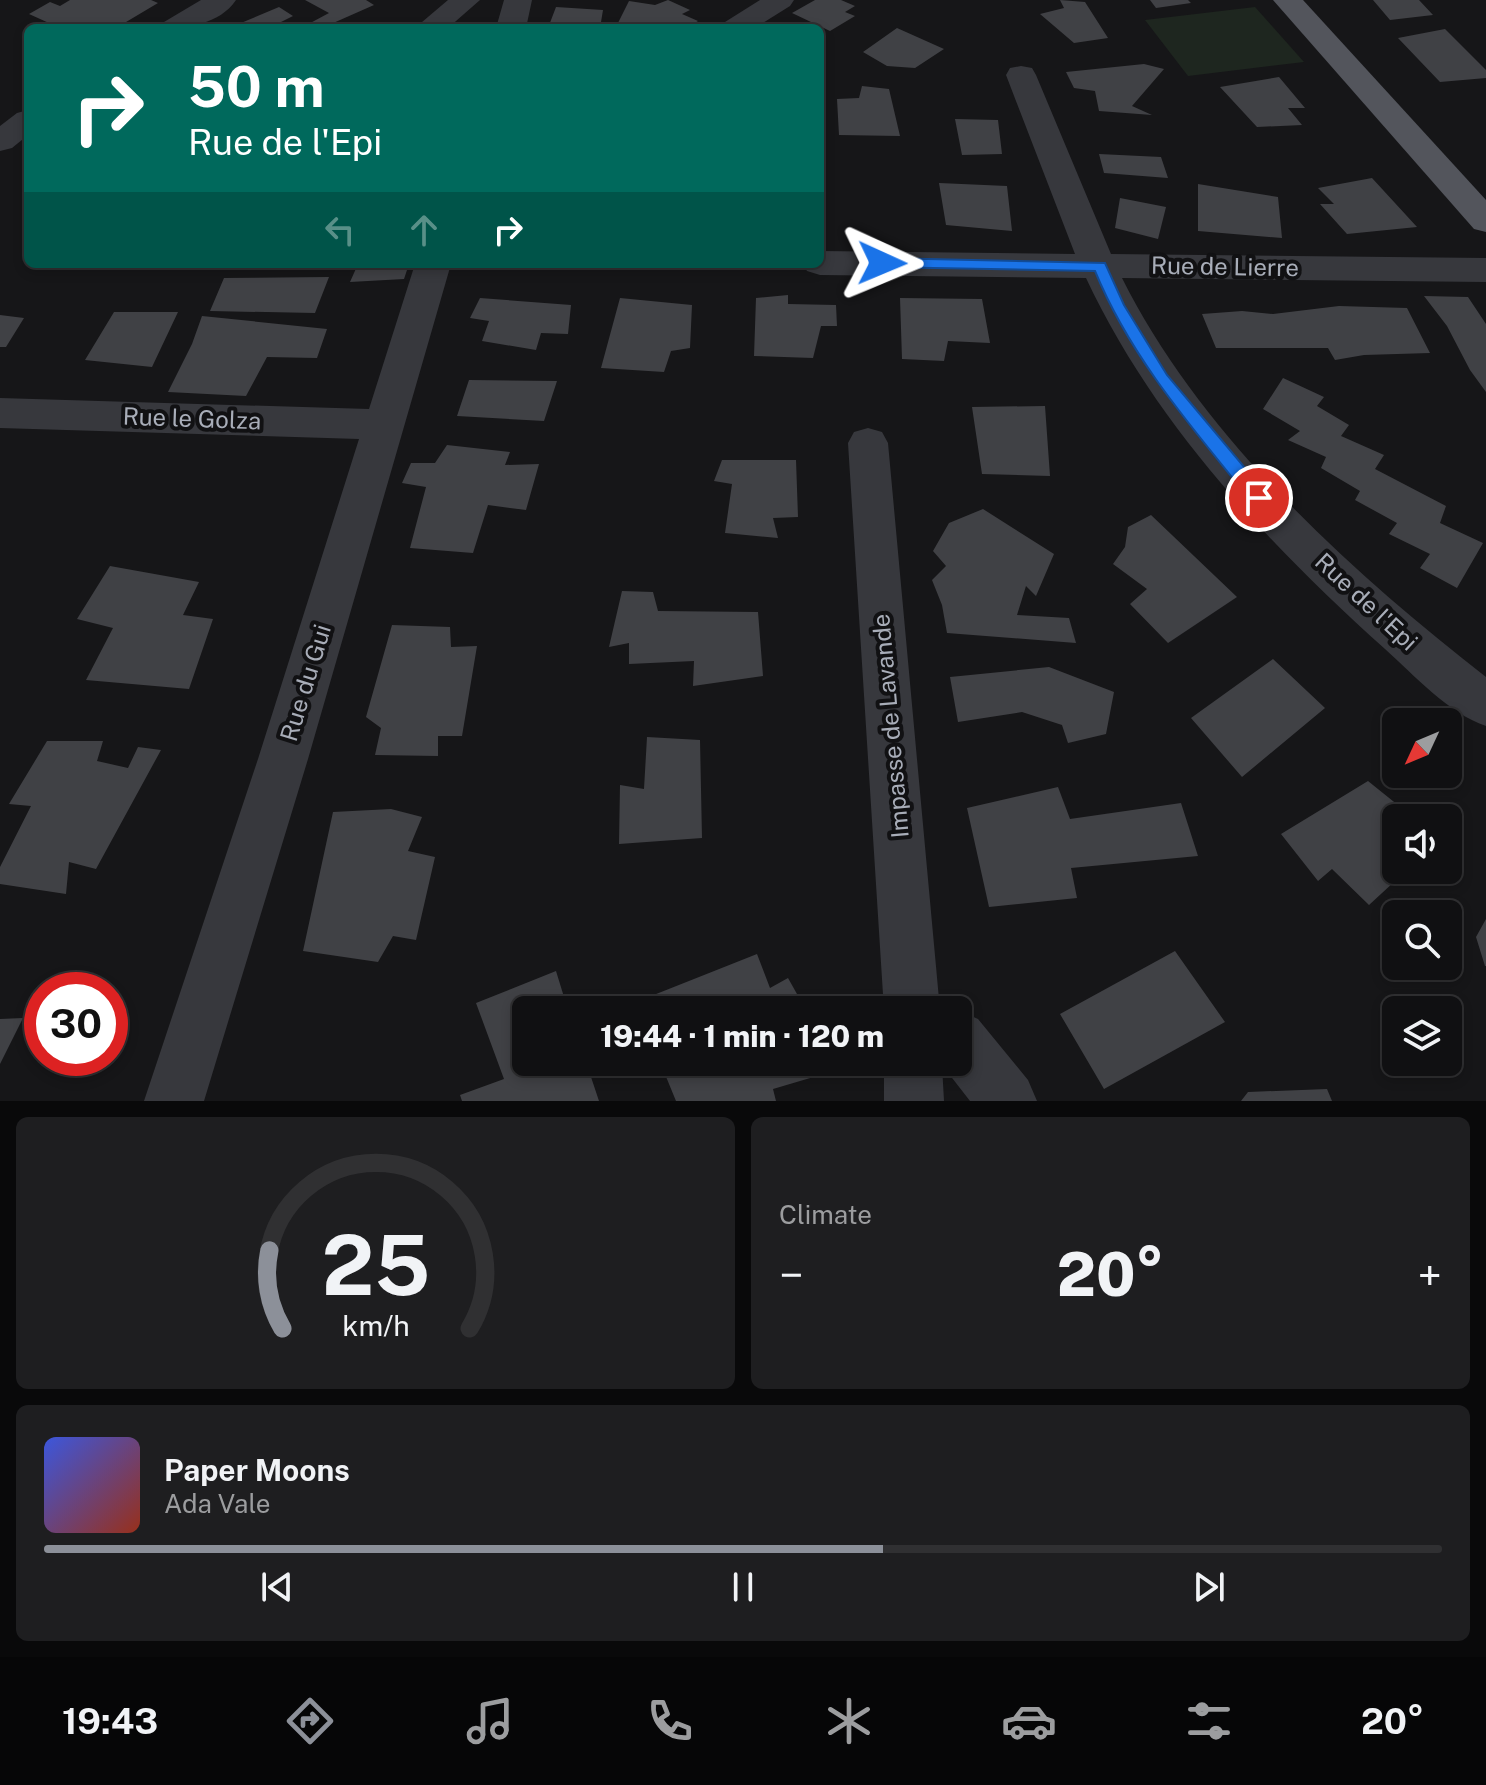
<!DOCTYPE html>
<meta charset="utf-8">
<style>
:root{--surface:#101012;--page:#1e1e20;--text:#f1f3f6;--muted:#9c9d9f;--line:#303032;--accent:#8c9099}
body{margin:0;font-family:"Public Sans",sans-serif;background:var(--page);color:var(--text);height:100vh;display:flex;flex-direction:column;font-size:30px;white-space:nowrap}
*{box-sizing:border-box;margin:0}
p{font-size:26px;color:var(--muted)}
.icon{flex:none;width:44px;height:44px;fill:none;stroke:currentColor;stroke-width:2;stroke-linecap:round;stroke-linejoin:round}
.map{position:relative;height:1101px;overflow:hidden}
.panel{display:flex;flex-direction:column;gap:16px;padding:16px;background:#09090a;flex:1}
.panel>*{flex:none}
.banner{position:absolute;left:24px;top:24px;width:800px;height:244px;border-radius:12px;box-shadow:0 4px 12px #0003,0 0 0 2px var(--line);background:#00695c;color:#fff;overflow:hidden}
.needle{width:52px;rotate:226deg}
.tools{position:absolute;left:1382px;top:708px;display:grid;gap:16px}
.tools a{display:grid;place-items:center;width:80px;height:80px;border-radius:12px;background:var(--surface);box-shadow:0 4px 12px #0003,0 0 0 2px var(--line);font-size:40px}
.speed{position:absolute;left:24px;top:972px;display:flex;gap:16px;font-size:40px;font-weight:700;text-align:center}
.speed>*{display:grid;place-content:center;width:104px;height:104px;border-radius:50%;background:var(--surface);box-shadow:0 4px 12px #0003,0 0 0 2px var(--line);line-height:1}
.speed .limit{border:12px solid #d22;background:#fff;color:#111}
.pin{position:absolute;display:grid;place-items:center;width:68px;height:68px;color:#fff;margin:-34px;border:4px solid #fff;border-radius:50%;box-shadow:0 2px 8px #0007}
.me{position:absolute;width:88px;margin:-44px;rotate:91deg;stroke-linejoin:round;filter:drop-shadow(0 0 6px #0008)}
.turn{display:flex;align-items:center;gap:28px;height:168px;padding:0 32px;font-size:36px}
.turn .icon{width:104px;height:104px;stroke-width:2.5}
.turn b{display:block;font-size:56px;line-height:68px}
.lanes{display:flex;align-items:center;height:76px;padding:0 32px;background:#0003;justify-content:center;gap:40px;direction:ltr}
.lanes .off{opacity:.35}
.big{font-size:60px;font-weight:800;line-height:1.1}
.panel .widget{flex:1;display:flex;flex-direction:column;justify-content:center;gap:12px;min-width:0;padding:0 28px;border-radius:12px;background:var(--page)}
.panel .dial{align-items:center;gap:0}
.dial svg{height:208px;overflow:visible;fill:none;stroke:var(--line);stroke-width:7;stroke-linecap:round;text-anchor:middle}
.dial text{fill:var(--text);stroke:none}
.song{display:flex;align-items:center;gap:24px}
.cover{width:96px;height:96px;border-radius:12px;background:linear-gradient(135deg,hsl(230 70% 55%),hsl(10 70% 35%))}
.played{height:8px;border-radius:4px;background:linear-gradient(90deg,var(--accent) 60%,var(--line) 60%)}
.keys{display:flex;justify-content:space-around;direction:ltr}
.heat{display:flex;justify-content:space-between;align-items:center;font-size:44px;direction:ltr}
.panel .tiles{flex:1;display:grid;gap:16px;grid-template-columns:1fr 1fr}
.widget:last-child{grid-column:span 2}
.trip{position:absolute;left:512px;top:996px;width:460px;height:80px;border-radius:12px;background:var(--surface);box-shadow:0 4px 12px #0003,0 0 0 2px var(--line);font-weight:800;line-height:80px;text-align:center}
.tabs{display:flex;height:128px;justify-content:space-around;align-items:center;background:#060607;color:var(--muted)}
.tabs .icon{width:56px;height:56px}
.tabs .active{color:var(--accent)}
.tabs b{font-size:36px;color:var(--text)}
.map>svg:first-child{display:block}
.green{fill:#1e261f}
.building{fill:#404145}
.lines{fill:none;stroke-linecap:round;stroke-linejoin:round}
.minor{fill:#37383d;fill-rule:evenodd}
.major{fill:#53555c;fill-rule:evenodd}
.route{fill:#1a73e8;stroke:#114b97;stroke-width:2}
.labels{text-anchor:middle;stroke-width:8;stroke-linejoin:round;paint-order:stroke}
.street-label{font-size:24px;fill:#a8adb8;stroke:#111113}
</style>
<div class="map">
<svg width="1486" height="1101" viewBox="0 0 1486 1101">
<rect width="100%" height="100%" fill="#161618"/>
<path class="green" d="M1255 7 1304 62 1188 76 1145 20Z"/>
<path class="building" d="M70 0H151L158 3 116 28 103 23 95 28H60L29 14 50 2 60 6Z
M305 0H366L374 5 331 24 337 28H301L329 13Z
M668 0 690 10 682 14 698 21 687 28H641L618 23 629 1 655 5Z
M815 0H841L855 6 845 12 855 16 830 31 792 13Z
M1060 0 1085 2 1108 38 1074 43 1040 14 1064 8Z
M1150 0H1188L1191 3 1156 8Z
M1373 0H1419L1433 15 1390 20Z
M279 7 293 16 277 24 286 28H229Z
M556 7 603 10 600 28H548Z
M498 23 496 28H462L464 24Z
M897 28 944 49 915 68 887 66 863 52Z
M1445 29 1486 70V78L1440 82 1398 38Z
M1144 64 1164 69 1132 106 1152 115 1099 111 1095 91 1074 88 1066 72Z
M1279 77 1305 108H1288L1302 125 1257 127 1220 87Z
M862 86 889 89 900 136 839 135 837 99 859 98Z
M955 119 998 120 1002 154 962 155Z
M1099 154 1161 157 1168 178 1104 173Z
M1372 178 1417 227 1347 234 1320 204H1334L1318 188Z
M939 183 1007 186 1012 231 946 225Z
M1198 184 1278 197 1282 238 1198 231Z
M1120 198 1166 207 1158 239 1115 228Z
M358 264H409L404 279 350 282Z
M329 277 315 313 210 311 224 278Z
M788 295V304L836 305 837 326H821L813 358 754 356 756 298Z
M1424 296 1468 297 1486 324V392L1470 370 1447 326Z
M480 298 571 305 568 334 541 333 536 350 482 341 489 321 470 318Z
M620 298 692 305 690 348 671 351 664 372 601 368Z
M900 298 982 299 990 343 948 341 944 361 902 359Z
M1339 306 1407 308 1430 353 1364 355 1335 360 1328 348H1216L1202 314 1242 311 1273 314Z
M114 312H178L152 367 85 360Z
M0 315 24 318 6 347H0Z
M202 316 327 329 317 358 267 357 246 396 168 392 192 344Z
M1283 378 1324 397 1317 406 1349 425 1341 436 1384 455 1375 469 1446 506 1440 523 1483 543 1457 588 1420 568 1430 554 1389 534 1397 523 1355 500 1360 491 1321 468 1326 457 1288 440 1300 431 1263 409Z
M469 380 557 381 544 421 457 416Z
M1045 406 1050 476 982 474 972 407Z
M447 445 510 452 505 465 539 464 526 510 488 505 473 553 410 548 426 487 402 483 411 463H435Z
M722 460H796L798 517 773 518 778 538 725 533 732 484 714 481Z
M983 509 1054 554 1036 596 1026 586 1017 615 1069 618 1076 643 947 633 942 605 932 580 946 566 933 551 949 523Z
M1151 515 1237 597 1168 643 1130 604 1147 589 1113 564 1125 547 1128 527Z
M110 566 199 582 183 615 213 619 189 689 86 680 113 628 77 619Z
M622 591 653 592 658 611 758 612 763 676 693 686 694 661 629 664V643L609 647Z
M392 625 450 627 451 647 477 646 462 736H438V756L375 755 381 728 366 717Z
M1273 659 1325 708 1242 777 1191 718Z
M1049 667 1114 692 1106 734 1068 743 1062 725 1022 712 958 722 950 677Z
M647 737 700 740 702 838 619 844 620 785 644 789Z
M47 741H103L97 761 128 768 138 747 161 750 96 869 69 862 66 894 0 884V867L31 806 9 804Z
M1368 781 1414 818H1396V870H1407L1369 905 1332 869 1318 881 1281 834Z
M1058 787 1070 819 1181 803 1198 856 1071 868 1077 898 989 907 967 808Z
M391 809 422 817 408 851 435 857 416 940 393 936 378 962 303 951 333 812Z
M1486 919V966H1485L1476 937Z
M1175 951 1225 1022 1104 1089 1060 1014Z
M757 954 770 988 788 978 806 1010H639L636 1002Z
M556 971 568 1010H526V1062H586L599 1101H462L460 1095 504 1079 476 1003Z
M23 1018 0 1064V1019Z
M660 1062H811L817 1076 773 1089 776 1101H676Z
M1327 1089 1332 1101H1241L1248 1092Z"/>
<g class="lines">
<path class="minor" d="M201 0H236C219 25 187 28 159 28L164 22Z
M448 0H480L448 28H415Z
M504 0H532L526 28H496Z
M760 0H794L790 6 755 28H720L725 22Z
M1021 66 1032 68 1036 75 1111 254 1486 258V282L1122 278C1201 436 1349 570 1486 677V726C1448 713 1415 676 1385 649 1267 543 1154 423 1086 278L820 275 807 271 803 264H820V251L1075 254 1006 75 1010 68Z
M28 110V135L12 148 0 151V126L17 113Z
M415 264H451L308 759 204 1101H144L258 759 359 439 0 428V398L369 409Z
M868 428 882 432 888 443 940 1010H884L848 443 854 432Z
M958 1010 978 1019 1028 1080 1037 1101H970L942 1065 944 1101H884V1062H958Z"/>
<path class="major" d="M1273 0H1303L1486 200V232L1474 229Z"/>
</g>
<path class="route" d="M882 258 1105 263 1124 305 1167 375 1266 493 1268 498 1266 503H1253C1194 430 1131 359 1095 271L877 267V260Z"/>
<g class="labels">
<g class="street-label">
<text transform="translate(1225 267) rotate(1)" y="8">Rue de Lierre</text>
<text transform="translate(192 419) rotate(2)" y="8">Rue le Golza</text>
<text transform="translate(1366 602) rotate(43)" y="8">Rue de l'Epi</text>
<text transform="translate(306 683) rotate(-73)" y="8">Rue du Gui</text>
<text transform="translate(891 726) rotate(-95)" y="8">Impasse de Lavande</text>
</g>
</g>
</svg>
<div class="tools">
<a><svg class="needle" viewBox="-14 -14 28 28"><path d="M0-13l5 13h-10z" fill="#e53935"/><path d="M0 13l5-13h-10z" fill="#9c9d9f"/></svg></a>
<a><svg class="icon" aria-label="sound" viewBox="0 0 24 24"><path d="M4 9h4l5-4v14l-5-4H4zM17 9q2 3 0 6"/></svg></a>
<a><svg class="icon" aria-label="search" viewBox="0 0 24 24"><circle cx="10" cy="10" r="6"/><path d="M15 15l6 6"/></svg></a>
<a><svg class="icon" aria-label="layers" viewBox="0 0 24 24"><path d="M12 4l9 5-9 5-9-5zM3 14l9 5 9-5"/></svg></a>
</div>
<div class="speed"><div class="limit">30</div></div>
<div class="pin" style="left:1259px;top:498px;background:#d93025"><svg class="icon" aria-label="arrive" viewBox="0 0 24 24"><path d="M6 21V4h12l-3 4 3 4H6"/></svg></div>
<svg class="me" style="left:882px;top:263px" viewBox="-20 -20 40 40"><path d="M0-17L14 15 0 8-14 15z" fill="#1a73e8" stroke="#fff" stroke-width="4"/></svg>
<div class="trip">19:44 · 1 min · 120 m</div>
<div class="banner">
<div class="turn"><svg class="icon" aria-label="right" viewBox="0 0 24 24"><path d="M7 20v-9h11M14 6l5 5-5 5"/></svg><div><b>50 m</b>Rue de l'Epi</div></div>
<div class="lanes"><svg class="icon off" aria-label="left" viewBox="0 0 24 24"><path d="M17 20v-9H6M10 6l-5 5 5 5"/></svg><svg class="icon off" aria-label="ahead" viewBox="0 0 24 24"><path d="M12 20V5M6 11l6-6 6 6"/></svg><svg class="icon" aria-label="right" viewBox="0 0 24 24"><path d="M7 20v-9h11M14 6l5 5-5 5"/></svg></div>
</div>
</div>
<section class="panel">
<div class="tiles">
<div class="widget dial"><svg viewBox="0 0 100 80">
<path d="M14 69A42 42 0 1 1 86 69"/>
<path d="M14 69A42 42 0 0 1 9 39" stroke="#8c9099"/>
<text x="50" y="56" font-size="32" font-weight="700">25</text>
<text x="50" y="72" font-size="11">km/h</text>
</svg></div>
<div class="widget"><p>Climate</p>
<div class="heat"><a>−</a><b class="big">20°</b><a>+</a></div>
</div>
<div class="widget">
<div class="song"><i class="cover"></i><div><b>Paper Moons</b><p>Ada Vale</p></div></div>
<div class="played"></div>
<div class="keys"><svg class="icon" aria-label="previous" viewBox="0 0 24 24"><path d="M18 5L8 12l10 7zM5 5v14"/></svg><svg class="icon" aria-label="pause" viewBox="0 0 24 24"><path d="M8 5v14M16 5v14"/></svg><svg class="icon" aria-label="next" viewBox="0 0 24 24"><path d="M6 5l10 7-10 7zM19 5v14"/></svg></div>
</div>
</div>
</section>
<nav class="tabs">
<b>19:43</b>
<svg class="icon active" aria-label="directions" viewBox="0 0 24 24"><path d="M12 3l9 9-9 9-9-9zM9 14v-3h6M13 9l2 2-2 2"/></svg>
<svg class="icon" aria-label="music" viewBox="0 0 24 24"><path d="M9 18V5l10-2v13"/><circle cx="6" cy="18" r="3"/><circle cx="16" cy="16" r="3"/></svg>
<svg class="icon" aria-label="phone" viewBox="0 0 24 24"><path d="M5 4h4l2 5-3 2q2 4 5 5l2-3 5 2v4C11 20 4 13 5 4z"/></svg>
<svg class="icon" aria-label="climate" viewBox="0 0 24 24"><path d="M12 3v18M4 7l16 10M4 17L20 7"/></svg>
<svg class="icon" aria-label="car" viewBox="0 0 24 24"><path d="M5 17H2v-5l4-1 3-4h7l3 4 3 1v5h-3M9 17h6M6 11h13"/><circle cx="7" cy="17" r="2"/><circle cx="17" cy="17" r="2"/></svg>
<svg class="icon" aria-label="filters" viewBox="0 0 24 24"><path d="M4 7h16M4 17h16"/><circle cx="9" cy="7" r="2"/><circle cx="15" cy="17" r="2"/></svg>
<b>20°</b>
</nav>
